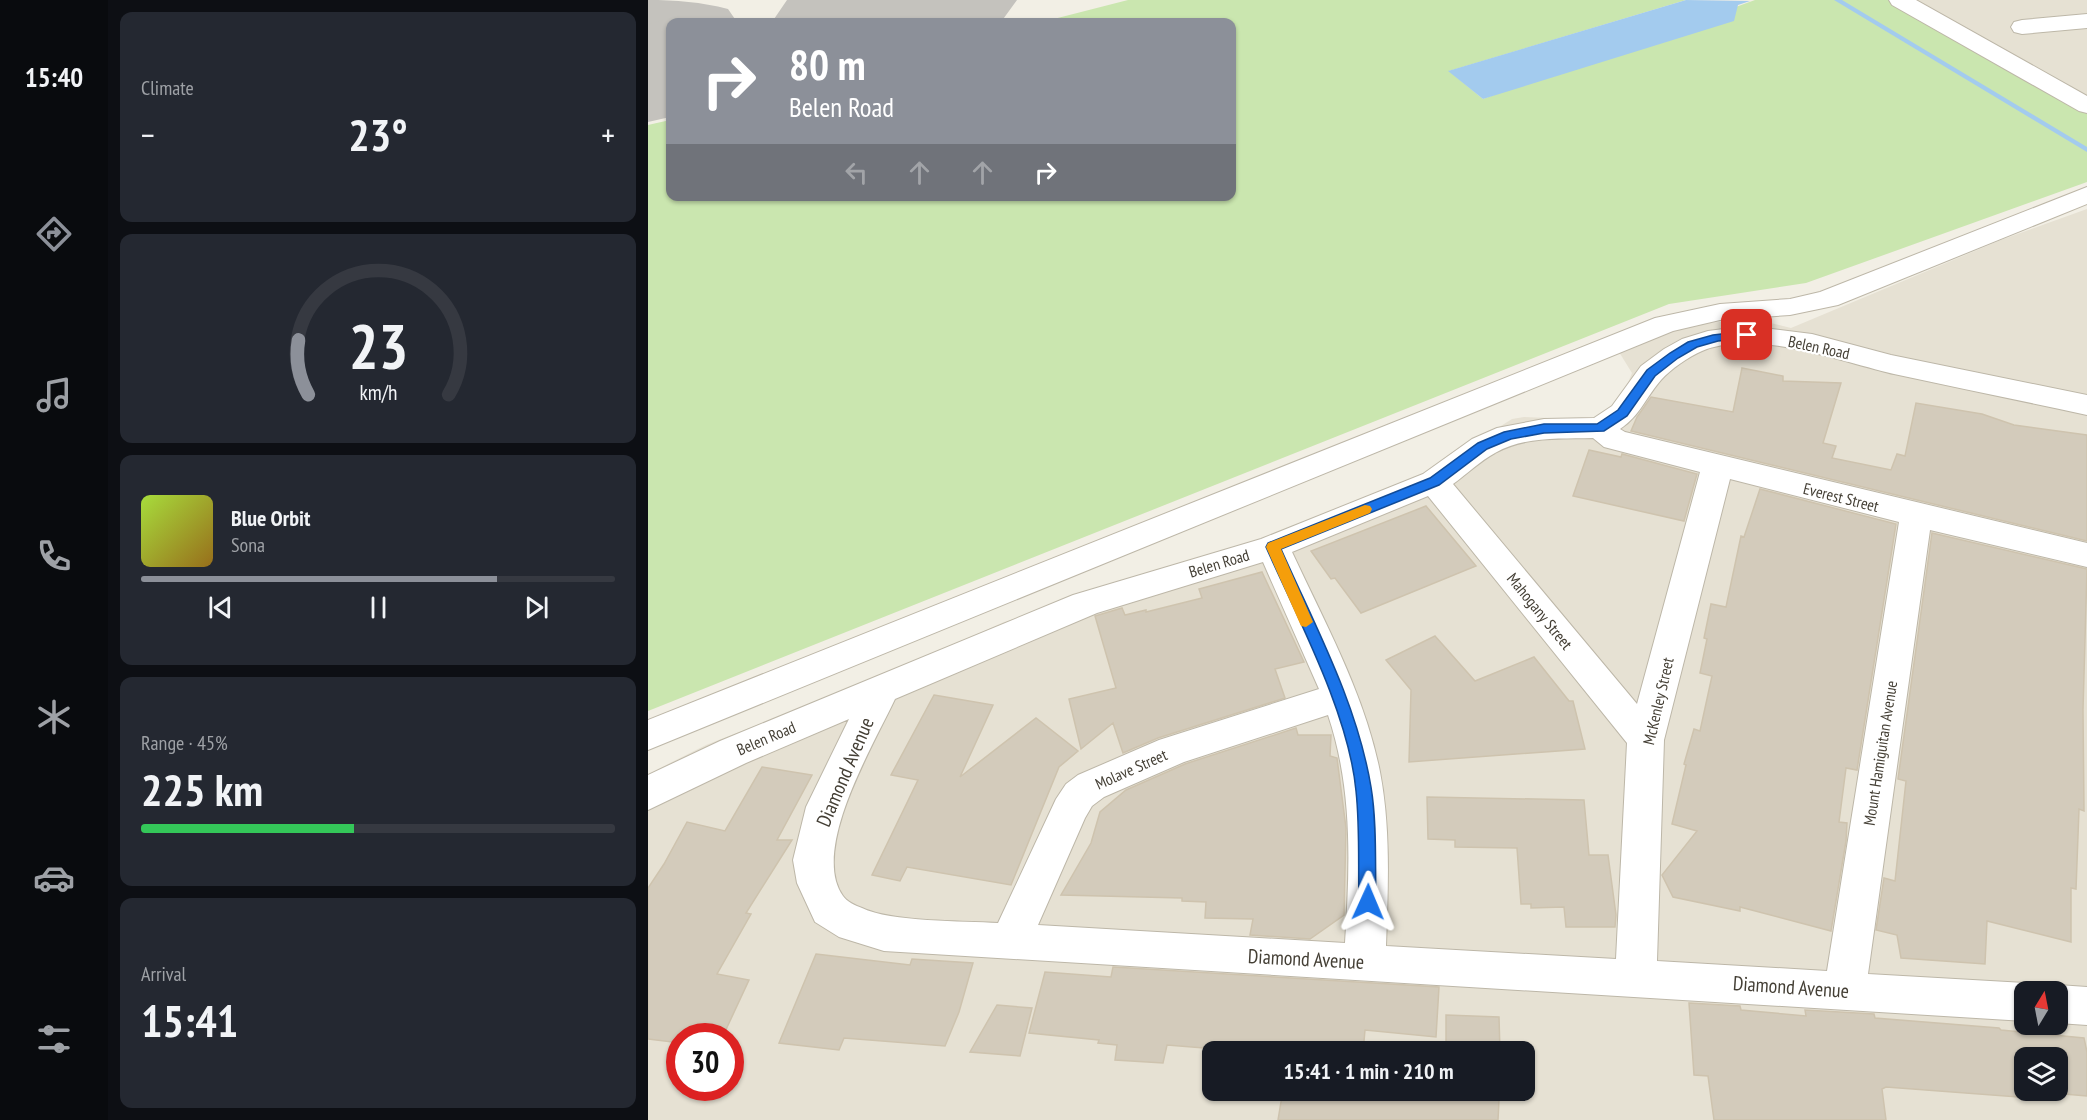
<!DOCTYPE html>
<meta charset="utf-8">
<style>
:root{--surface:#171b24;--page:#242831;--text:#f1f3f6;--muted:#9ea1a6;--line:#363941;--accent:#8c9099}
body{margin:0;font-family:"PT Sans Narrow",sans-serif;background:var(--page);color:var(--text);height:100vh;display:flex;flex-direction:column;font-size:22px;white-space:nowrap}
*{box-sizing:border-box;margin:0}
p{font-size:20px;color:var(--muted)}
.icon{flex:none;width:33px;height:33px;fill:none;stroke:currentColor;stroke-width:2;stroke-linecap:round;stroke-linejoin:round}
.map{position:relative;flex:1;overflow:hidden}
.side{display:flex;flex-direction:column;gap:12px;padding:12px;background:#0d0f14;width:540px}
.side>*{flex:none}
.banner{position:absolute;left:18px;top:18px;width:570px;height:183px;border-radius:12px;box-shadow:0 2px 4px #0004;background:#8c9099;color:#fff;overflow:hidden}
.needle{width:39px;rotate:10deg}
.buttons{position:absolute;left:1366px;top:981px;display:grid;gap:12px}
.buttons a{display:grid;place-items:center;width:54px;height:54px;border-radius:12px;background:var(--surface);box-shadow:0 2px 4px #0004;font-size:30px}
.speed{position:absolute;left:18px;top:1023px;display:flex;gap:12px;font-size:30px;font-weight:700;text-align:center}
.speed>*{display:grid;place-content:center;width:78px;height:78px;border-radius:50%;background:var(--surface);box-shadow:0 2px 4px #0004;line-height:1}
.speed .limit{border:9px solid #d22;background:#fff;color:#111}
.pin{position:absolute;display:grid;place-items:center;width:51px;height:51px;color:#fff;margin:-26px;border-radius:12px;box-shadow:0 3px 9px #0006}
.me{position:absolute;width:66px;margin:-33px;rotate:1deg;stroke-linejoin:round;filter:drop-shadow(0 0 4px #0008)}
.turn{display:flex;align-items:center;gap:21px;height:126px;padding:0 24px;font-size:27px}
.turn .icon{width:78px;height:78px;stroke-width:2.5}
.turn b{display:block;font-size:42px;line-height:51px}
.lanes{display:flex;align-items:center;height:57px;padding:0 24px;background:#0003;justify-content:center;gap:30px;direction:ltr}
.lanes .off{opacity:.35}
.big{font-size:45px;font-weight:700;line-height:1.1}
.side .widget{flex:1;display:flex;flex-direction:column;justify-content:center;gap:9px;min-width:0;padding:0 21px;border-radius:12px;background:var(--page)}
.side .dial{align-items:center;gap:0}
.dial svg{height:156px;overflow:visible;fill:none;stroke:var(--line);stroke-width:7;stroke-linecap:round;text-anchor:middle}
.dial text{fill:var(--text);stroke:none}
.song{display:flex;align-items:center;gap:18px}
.cover{width:72px;height:72px;border-radius:9px;background:linear-gradient(135deg,hsl(80 70% 55%),hsl(40 70% 35%))}
.played{height:6px;border-radius:3px;background:linear-gradient(90deg,var(--accent) 75%,var(--line) 75%)}
.keys{display:flex;justify-content:space-around;direction:ltr}
.heat{display:flex;justify-content:space-between;align-items:center;font-size:33px;direction:ltr}
.charge{height:9px;border-radius:4px;background:linear-gradient(90deg,#34c759 45%,var(--line) 0)}
.trip{position:absolute;left:554px;top:1041px;width:333px;height:60px;border-radius:12px;background:var(--surface);box-shadow:0 2px 4px #0004;font-weight:700;line-height:60px;text-align:center}
main{display:flex;flex:1;min-height:0}
.menu{display:flex;flex-direction:column;width:108px;justify-content:space-around;align-items:center;background:#090b0e;color:var(--muted)}
.menu .icon{width:42px;height:42px}
.menu .on{color:var(--accent)}
.menu b{font-size:27px;color:var(--text)}
.map>svg:first-child{display:block}
.residential{fill:#e6e1d3;fill-rule:evenodd}
.green{fill:#cae6af}
.water{fill:#a3cbee}
.lines{fill:none;stroke-linecap:round;stroke-linejoin:round}
.stream{fill:#a3cbee;fill-rule:evenodd}
.taxiway{fill:#c4c2bd;fill-rule:evenodd}
.runway{fill:#c4c2bd;fill-rule:evenodd}
.building{fill:#d3cbbb;stroke:#cec3ae;stroke-width:1.5;fill-rule:evenodd}
.minor-casing{stroke:#bdb7a8;stroke-width:2}
.minor{fill:#fff;fill-rule:evenodd}
.route{fill:#1a73e8;stroke:#114b97;stroke-width:1.5}
.slow{fill:#f59e0b}
.labels{text-anchor:middle;stroke-width:4.5;stroke-linejoin:round;paint-order:stroke}
.street-label{font-size:16px;fill:#443f35;stroke:#fff}
.near-street-label{font-size:20px;fill:#443f35;stroke:#fff}
</style>
<main>
<nav class="menu">
<b>15:40</b>
<svg class="icon on" aria-label="directions" viewBox="0 0 24 24"><path d="M12 3l9 9-9 9-9-9zM9 14v-3h6M13 9l2 2-2 2"/></svg>
<svg class="icon" aria-label="music" viewBox="0 0 24 24"><path d="M9 18V5l10-2v13"/><circle cx="6" cy="18" r="3"/><circle cx="16" cy="16" r="3"/></svg>
<svg class="icon" aria-label="phone" viewBox="0 0 24 24"><path d="M5 4h4l2 5-3 2q2 4 5 5l2-3 5 2v4C11 20 4 13 5 4z"/></svg>
<svg class="icon" aria-label="climate" viewBox="0 0 24 24"><path d="M12 3v18M4 7l16 10M4 17L20 7"/></svg>
<svg class="icon" aria-label="car" viewBox="0 0 24 24"><path d="M5 17H2v-5l4-1 3-4h7l3 4 3 1v5h-3M9 17h6M6 11h13"/><circle cx="7" cy="17" r="2"/><circle cx="17" cy="17" r="2"/></svg>
<svg class="icon" aria-label="filters" viewBox="0 0 24 24"><path d="M4 7h16M4 17h16"/><circle cx="9" cy="7" r="2"/><circle cx="15" cy="17" r="2"/></svg>
</nav>
<section class="side">
<div class="widget"><p>Climate</p>
<div class="heat"><a>−</a><b class="big">23°</b><a>+</a></div>
</div>
<div class="widget dial"><svg viewBox="0 0 100 80">
<path d="M14 69A42 42 0 1 1 86 69"/>
<path d="M14 69A42 42 0 0 1 9 41" stroke="#8c9099"/>
<text x="50" y="56" font-size="32" font-weight="700">23</text>
<text x="50" y="72" font-size="11">km/h</text>
</svg></div>
<div class="widget">
<div class="song"><i class="cover"></i><div><b>Blue Orbit</b><p>Sona</p></div></div>
<div class="played"></div>
<div class="keys"><svg class="icon" aria-label="previous" viewBox="0 0 24 24"><path d="M18 5L8 12l10 7zM5 5v14"/></svg><svg class="icon" aria-label="pause" viewBox="0 0 24 24"><path d="M8 5v14M16 5v14"/></svg><svg class="icon" aria-label="next" viewBox="0 0 24 24"><path d="M6 5l10 7-10 7zM19 5v14"/></svg></div>
</div>
<div class="widget"><p>Range · 45%</p><b class="big">225 km</b><div class="charge"></div></div>
<div class="widget"><p>Arrival</p><b class="big">15:41</b></div>
</section>
<div class="map">
<svg width="1439" height="1120" viewBox="0 0 1439 1120">
<rect width="100%" height="100%" fill="#f2efe5"/>
<path class="residential" d="M1261 0H1439V98Z
M1439 209V1120H0V774L58 745 237 675 356 622 625 539 770 478 864 419 876 417 948 420 971 405 984 373 971 352 1026 330 1059 323 1106 319 1143 328 1353 240ZM1377 992H1410V1024H1377ZM32 1036H82V1088H32ZM564 1052H876V1090H564ZM1377 1058H1410V1090H1377Z"/>
<path class="green" d="M480 0H1038L801 71 835 99 1107 0H1249L1439 109V182L1158 283 1021 304 0 711V125L22 120V196H584V22H394Z"/>
<path class="water" d="M1038 0 1102 1 1090 5 1086 21 835 99 800 71Z"/>
<g class="lines">
<path class="stream" d="M1186 0H1194L1439 147V152Z"/>
<path class="taxiway" d="M0 0C28 0 53 2 80 9L89 22H22V35L0 32Z
M212 0 256 2 265 15 260 22H162L171 9Z"/>
<path class="runway" d="M139 0H369L353 22H124Z
M22 18 40 22H22V117L0 122V24Z"/>
</g>
<path class="building" d="M1094 368 1135 376V381L1193 383 1175 443 1188 446 1184 458 1243 470 1249 454 1257 456 1268 403 1334 414 1366 425 1439 435V541L983 431 989 417 1003 397 1085 412Z
M941 450 973 457 974 454 1049 474 1036 521 925 496Z
M1112 489 1248 524 1209 770 1198 768 1191 822 1199 823 1198 841 1183 931 1092 907V911L1025 897 1014 875 1049 831 1024 824 1038 765 1036 764 1046 729 1052 731 1064 676 1052 673 1059 639 1056 638 1063 604 1078 607 1093 536 1096 537Z
M778 506 828 566 713 613 687 578 683 579 663 551Z
M1284 533 1439 569 1435 710 1436 811 1431 809 1428 889 1423 888V942L1339 921 1337 964 1253 958 1249 935 1228 930 1236 878 1247 881 1258 781 1250 779Z
M614 572 656 662 627 669 637 698 510 738 475 753 465 723 433 749 421 699 468 688 447 616 474 608 477 615 498 610V612L554 598 551 589Z
M787 636 827 681 886 657 921 701H925L937 749 761 762 763 690 738 660Z
M286 695 345 705 312 777 388 718 430 751 411 767 363 885 259 867 252 881 224 875 270 780 243 775Z
M648 728 650 735H683L682 756 689 758 698 828 696 915 662 939 602 935 605 919 557 918 558 902 534 901V898L413 895 443 843 452 812 478 790 537 764Z
M114 767 164 775 129 840H144L98 913 103 914 69 974 101 980 75 1036H32V1043L0 1039V888L16 864 39 822 77 831Z
M779 797 936 800 941 855H960L968 915 967 927H918L916 907 883 908V904H873L869 848 807 847V840L780 839Z
M168 954 262 965 264 959 325 963 311 1012 297 1046 196 1038 191 1050 131 1043Z
M465 967 791 987 788 1037 717 1030 715 1052H606L519 1045 515 1063 467 1060 469 1045 450 1043 451 1040 381 1033 397 972 463 977Z
M1041 1003 1092 1006 1093 1010 1158 1016 1157 1010 1226 1014 1227 1018 1351 1028 1353 1030 1436 1038 1439 1052V1096L1381 1091 1383 1098 1238 1087 1234 1089 1238 1120H1066L1060 1076 1046 1075ZM1377 1058H1410V1090H1377Z
M349 1005 384 1008 372 1056 322 1052Z
M798 1015 851 1017 852 1052H798Z
M635 1090H747L851 1100 850 1120H630Z"/>
<g class="lines">
<g class="minor-casing">
<path id="minor" d="M1241 0H1268L1439 96V113L1431 111 1244 5Z
M1439 14V28L1374 34 1366 32 1363 27 1366 22 1374 20Z
M1439 187V204L1190 305 1142 315 1072 320 1025 331 0 750V720L1007 318 1072 304 1142 299 1172 292Z
M1099 326 1164 334 1243 355 1439 395V415C1375 401 1311 388 1246 374 1193 362 1107 328 1054 351 1040 357 1023 369 1013 380 998 397 992 416 972 429L977 432 1439 543V567L1282 530 1220 974 1377 983 1392 988 1393 992H1377V1021L236 951 191 937 167 922 149 883 145 860 158 807 201 719 98 763 0 810V775L72 741 425 595 613 539 775 474 824 439 849 428 896 419 946 418 964 406 993 366 1016 349 1034 339 1060 331ZM945 438 956 447 1052 472 989 704 805 484C819 474 832 461 847 453 877 436 912 439 945 438ZM1082 479 1251 522 1179 971 1009 961 1016 740ZM780 496 979 743 968 959 738 946C740 888 743 829 732 772 717 695 677 623 644 552ZM615 562 671 689 511 740 430 775 418 784 408 799 350 923C316 921 242 922 214 908 208 906 198 901 195 896 162 850 226 744 247 699L449 613ZM680 715C705 789 702 866 697 943L390 925 437 818 444 806 456 797 536 762Z
M1410 985 1439 987V1025L1410 1023V992H1395Z"/>
</g>
<use href="#minor" class="minor"/>
</g>
<path class="route" d="M1099 331 1105 335 1103 338 1070 341 1049 347 1030 358 1007 376 979 416 956 431 896 433 863 439 839 449 791 485 633 549C667 626 709 703 723 787 729 822 727 866 728 902L725 907 720 909 714 907 711 902C710 865 712 828 708 791 701 714 650 619 618 547L620 543 782 478 830 443 856 432 896 424H949L970 410 999 370 1022 353 1040 342 1065 335Z"/>
<path class="slow" d="M717 505 722 506 724 509 722 513 633 549 665 622 658 627 653 626 618 547 620 543Z"/>
<g class="labels">
<g class="street-label">
<text transform="translate(1171 347) rotate(12)" y="6">Belen Road</text>
<text transform="translate(1193 497) rotate(14)" y="6">Everest Street</text>
<text transform="translate(571 563) rotate(-17)" y="6">Belen Road</text>
<text transform="translate(892 611) rotate(51)" y="6">Mahogany Street</text>
<text transform="translate(1010 701) rotate(-77)" y="6">McKenley Street</text>
<text transform="translate(118 738) rotate(-23)" y="6">Belen Road</text>
<text transform="translate(1232 753) rotate(-81)" y="6">Mount Hamiguitan Avenue</text>
<text transform="translate(483 769) rotate(-24)" y="6">Molave Street</text>
</g>
<g class="near-street-label">
<text transform="translate(197 772) rotate(-67)" y="7">Diamond Avenue</text>
<text transform="translate(658 959) rotate(3)" y="7">Diamond Avenue</text>
<text transform="translate(1143 987) rotate(4)" y="7">Diamond Avenue</text>
</g>
</g>
</svg>
<div class="buttons">
<a><svg class="needle" viewBox="-14 -14 28 28"><path d="M0-13l5 13h-10z" fill="#e53935"/><path d="M0 13l5-13h-10z" fill="#9ea1a6"/></svg></a>
<a><svg class="icon" aria-label="layers" viewBox="0 0 24 24"><path d="M12 4l9 5-9 5-9-5zM3 14l9 5 9-5"/></svg></a>
</div>
<div class="speed"><div class="limit">30</div></div>
<div class="pin" style="left:1099px;top:335px;background:#d93025"><svg class="icon" aria-label="arrive" viewBox="0 0 24 24"><path d="M6 21V4h12l-3 4 3 4H6"/></svg></div>
<svg class="me" style="left:720px;top:902px" viewBox="-20 -20 40 40"><path d="M0-17L14 15 0 8-14 15z" fill="#1a73e8" stroke="#fff" stroke-width="4"/></svg>
<div class="trip">15:41 · 1 min · 210 m</div>
<div class="banner">
<div class="turn"><svg class="icon" aria-label="right" viewBox="0 0 24 24"><path d="M7 20v-9h11M14 6l5 5-5 5"/></svg><div><b>80 m</b>Belen Road</div></div>
<div class="lanes"><svg class="icon off" aria-label="left" viewBox="0 0 24 24"><path d="M17 20v-9H6M10 6l-5 5 5 5"/></svg><svg class="icon off" aria-label="ahead" viewBox="0 0 24 24"><path d="M12 20V5M6 11l6-6 6 6"/></svg><svg class="icon off" aria-label="ahead" viewBox="0 0 24 24"><path d="M12 20V5M6 11l6-6 6 6"/></svg><svg class="icon" aria-label="right" viewBox="0 0 24 24"><path d="M7 20v-9h11M14 6l5 5-5 5"/></svg></div>
</div>
</div>
</main>
